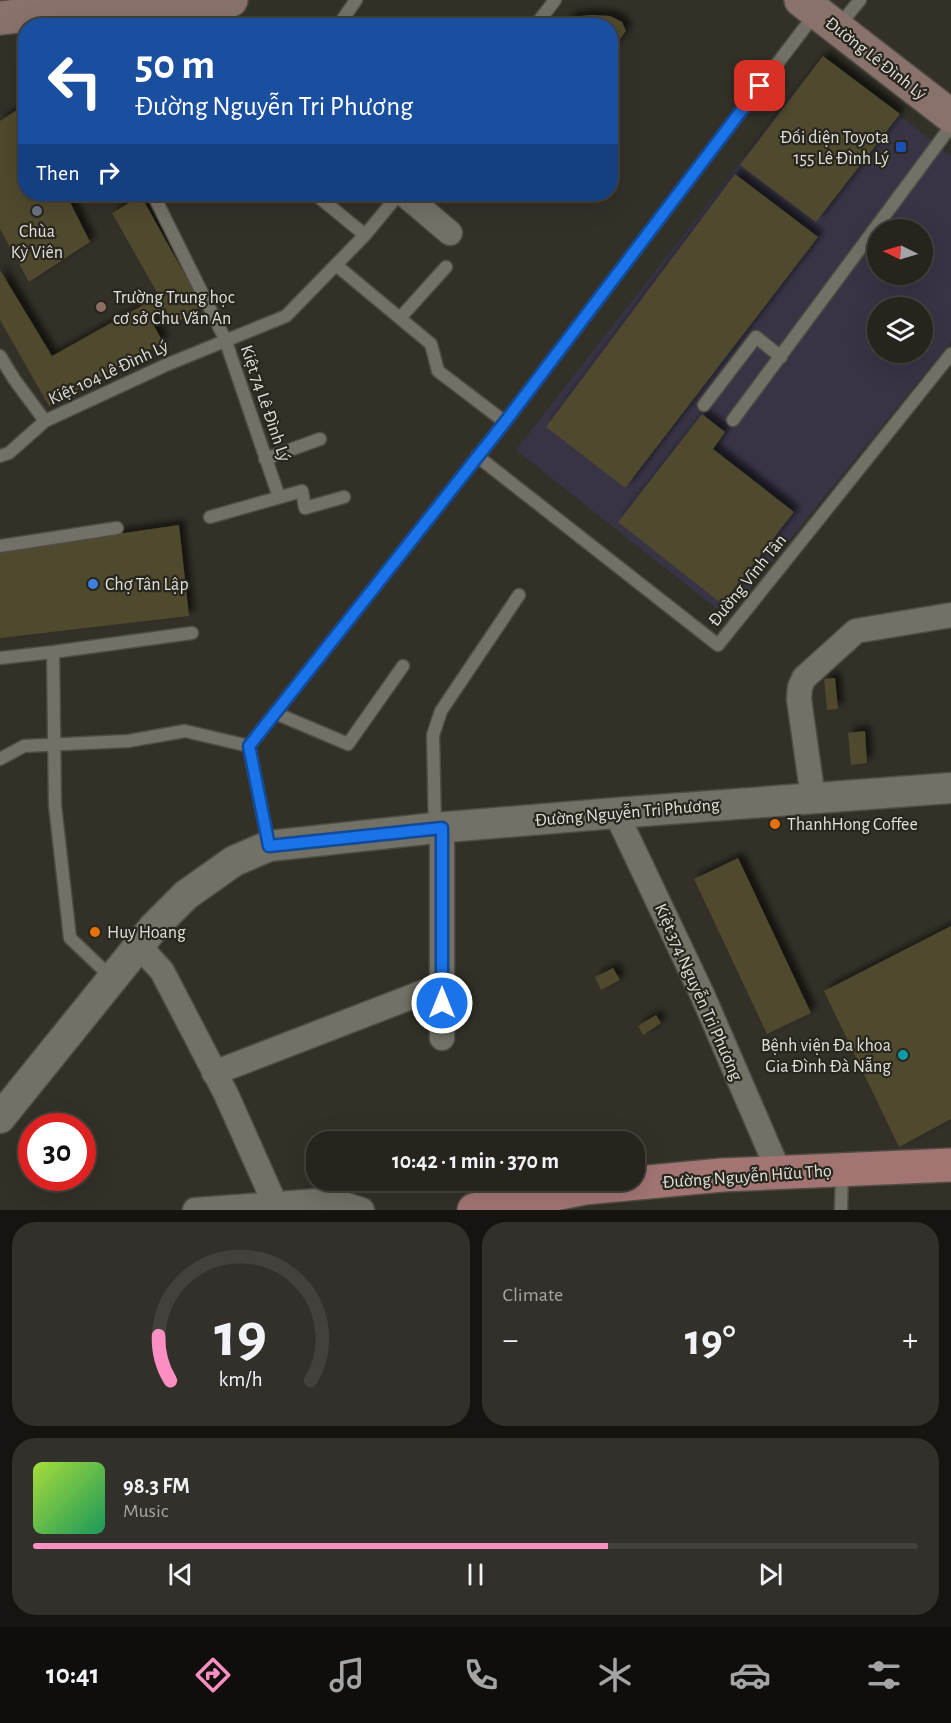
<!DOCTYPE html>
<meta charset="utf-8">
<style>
:root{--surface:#26241d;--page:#32302a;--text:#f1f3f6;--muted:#a4a4a4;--line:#42413b;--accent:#fc8fc2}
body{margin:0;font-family:"Alegreya Sans",sans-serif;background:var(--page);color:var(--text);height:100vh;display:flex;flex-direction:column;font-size:22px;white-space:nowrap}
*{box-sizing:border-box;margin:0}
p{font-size:20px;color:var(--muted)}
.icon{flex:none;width:33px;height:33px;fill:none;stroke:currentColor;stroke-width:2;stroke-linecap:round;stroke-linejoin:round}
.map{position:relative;height:1210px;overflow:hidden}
.side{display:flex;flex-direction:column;gap:12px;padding:12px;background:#151410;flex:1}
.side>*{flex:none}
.guide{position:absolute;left:18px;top:18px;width:600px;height:183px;border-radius:24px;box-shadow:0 6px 24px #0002,0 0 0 2px var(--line);background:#1a4fa0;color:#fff;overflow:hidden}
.needle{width:39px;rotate:275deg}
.tools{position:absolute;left:867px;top:219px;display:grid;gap:12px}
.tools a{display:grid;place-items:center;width:66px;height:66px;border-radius:50%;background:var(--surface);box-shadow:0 6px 24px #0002,0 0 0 2px var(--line);font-size:30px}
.speed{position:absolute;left:18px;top:1113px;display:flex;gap:12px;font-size:30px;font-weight:700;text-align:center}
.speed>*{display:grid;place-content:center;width:78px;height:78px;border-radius:50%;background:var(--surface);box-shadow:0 6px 24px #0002,0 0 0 2px var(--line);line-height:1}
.speed .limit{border:9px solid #d22;background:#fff;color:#111}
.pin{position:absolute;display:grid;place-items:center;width:51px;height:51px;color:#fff;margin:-26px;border-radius:12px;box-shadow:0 3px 9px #0006}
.me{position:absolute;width:66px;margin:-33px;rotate:0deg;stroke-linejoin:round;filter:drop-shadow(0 0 4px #0008)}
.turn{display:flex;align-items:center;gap:21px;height:126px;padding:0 18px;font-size:27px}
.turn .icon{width:78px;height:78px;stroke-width:2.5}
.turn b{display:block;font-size:42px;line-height:51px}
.then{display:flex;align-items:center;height:57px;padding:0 18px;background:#0003;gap:12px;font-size:22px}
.big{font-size:45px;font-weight:700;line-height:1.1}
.side .tile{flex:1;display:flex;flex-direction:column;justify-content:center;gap:9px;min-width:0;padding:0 21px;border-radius:24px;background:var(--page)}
.side .dial{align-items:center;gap:0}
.dial svg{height:156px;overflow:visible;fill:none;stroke:var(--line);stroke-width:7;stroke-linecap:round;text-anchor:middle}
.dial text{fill:var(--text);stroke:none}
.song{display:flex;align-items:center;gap:18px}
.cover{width:72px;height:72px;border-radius:9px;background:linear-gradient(135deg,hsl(80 70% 55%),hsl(150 70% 35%))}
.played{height:6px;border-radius:3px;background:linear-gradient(90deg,var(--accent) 65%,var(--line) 65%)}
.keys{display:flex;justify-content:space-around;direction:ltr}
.heat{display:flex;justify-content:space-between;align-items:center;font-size:33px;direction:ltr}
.side .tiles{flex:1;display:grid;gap:12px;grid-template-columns:1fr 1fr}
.tile:last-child{grid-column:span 2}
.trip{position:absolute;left:306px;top:1131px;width:339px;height:60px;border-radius:24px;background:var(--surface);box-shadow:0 6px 24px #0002,0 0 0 2px var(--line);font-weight:700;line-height:60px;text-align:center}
.dock{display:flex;height:96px;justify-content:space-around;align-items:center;background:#0f0e0c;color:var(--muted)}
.dock .icon{width:42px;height:42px}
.dock .active{color:var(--accent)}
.dock b{font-size:27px;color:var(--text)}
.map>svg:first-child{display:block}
.medical{fill:#383446;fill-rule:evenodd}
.building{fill:#4f482d;filter:url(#shadow)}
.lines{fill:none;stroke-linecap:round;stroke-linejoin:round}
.service-casing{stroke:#4e4c44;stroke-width:15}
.minor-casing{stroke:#4e4c44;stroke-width:27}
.tertiary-casing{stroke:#4e4c44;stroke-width:33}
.secondary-casing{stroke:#4e4c44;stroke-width:36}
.primary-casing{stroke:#4e4c44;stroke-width:36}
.service{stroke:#737066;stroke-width:12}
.minor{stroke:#737066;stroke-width:24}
.tertiary{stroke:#737066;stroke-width:30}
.secondary{stroke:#8a726c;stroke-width:33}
.primary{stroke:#a27573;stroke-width:33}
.route-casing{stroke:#114b97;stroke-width:15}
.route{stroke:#1a73e8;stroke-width:10}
.transit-dot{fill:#1a4fb4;stroke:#28261d;stroke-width:2}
.worship-dot{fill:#6b7280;stroke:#28261d;stroke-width:2}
.education-dot{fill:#8d6e63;stroke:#28261d;stroke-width:2}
.shop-dot{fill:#3f7fe0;stroke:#28261d;stroke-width:2}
.food-dot{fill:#e8710a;stroke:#28261d;stroke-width:2}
.culture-dot{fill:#0f9aa8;stroke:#28261d;stroke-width:2}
.labels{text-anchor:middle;stroke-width:4.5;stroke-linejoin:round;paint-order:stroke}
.street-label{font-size:18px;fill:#e1dfda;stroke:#28261d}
.poi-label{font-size:18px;fill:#e1dfda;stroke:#28261d;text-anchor:start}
</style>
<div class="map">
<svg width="951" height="1210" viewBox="0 0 951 1210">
<defs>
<filter id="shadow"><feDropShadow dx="5.5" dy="-5.5" stdDeviation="3" flood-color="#0009"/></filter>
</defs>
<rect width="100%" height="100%" fill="#323027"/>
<path class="medical" d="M823 56 951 156V341L727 617 516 450ZM878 230H922V274H878ZM878 308H922V352H878Z"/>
<path class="building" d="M591 15 610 16 622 22 626 31 610 52V26H564L571 17Z
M823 56 900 114 816 222 740 165Z
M23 106 26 112V194H66L90 242 29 282 0 229V121Z
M735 174 818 237 625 488 546 427Z
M141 196 203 307 173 324 165 308 149 317 163 342 49 406 0 320V270L52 356 159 296 112 213Z
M702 414 725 432 713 449 794 512 722 604 618 522Z
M179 525 189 616 0 638V551Z
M835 678 838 709 827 710 824 679Z
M865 731 867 763 851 765 848 733Z
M738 858 811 1013 767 1034 694 879Z
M951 926V1119L899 1147 824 991Z
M613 968 620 980 601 990 595 977Z
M656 1015 661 1023 643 1035 638 1026Z"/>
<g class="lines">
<g class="service-casing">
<path id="service" d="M338 26 356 0
M535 26 555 0
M838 27 860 0
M153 194 225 339 279 497
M315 194 365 235
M336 265 431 344 438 371 505 422
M400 318 446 267
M0 356 14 379 45 421
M704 405 756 337 781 357
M733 420 951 126
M0 456 9 453 45 421 166 365 286 316 365 235 399 194
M477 456 718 645 951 354
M265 459 320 439
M210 517 302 491 305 508 344 497
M0 546 117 528
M53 652 55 805 70 938 112 978
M0 658 53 652 192 633
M275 713 348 744 403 666
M249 746 505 422 815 14
M249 746 269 846
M0 759 24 746 128 741 185 731 249 746
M435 827 433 735 441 711 519 595
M841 1210 842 1171"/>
</g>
<g class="minor-casing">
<path id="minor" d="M404 194 450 233
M813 798 799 699 800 687 804 678 856 631 951 615
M616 813 702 994 779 1172
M139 946 162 971 226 1094 275 1204
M442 1038V828
M214 1073 442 985
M195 1210 331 1200 362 1210"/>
</g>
<g class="tertiary-casing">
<path id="tertiary" d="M0 1118 154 927 186 895 234 861 269 846 435 828 616 813 951 788"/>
</g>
<g class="secondary-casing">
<path id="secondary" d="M801 0 951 116
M0 18 61 11 231 0"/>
</g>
<g class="primary-casing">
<path id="primary" d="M474 1210 585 1188 722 1175 951 1165"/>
</g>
<use href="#service" class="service"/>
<use href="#minor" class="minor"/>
<use href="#tertiary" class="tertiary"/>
<use href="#secondary" class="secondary"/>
<use href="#primary" class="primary"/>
</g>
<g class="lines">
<g class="route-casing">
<path id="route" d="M442 1003V828L269 846 249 746 505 422 760 86"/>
</g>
<use href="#route" class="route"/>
</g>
<rect class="transit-dot" x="895" y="141" width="12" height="12" rx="3"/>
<circle class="worship-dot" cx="37" cy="211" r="6"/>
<circle class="education-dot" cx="101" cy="307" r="6"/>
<circle class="shop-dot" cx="93" cy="584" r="6"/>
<g class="food-dot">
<circle cx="775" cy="824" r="6"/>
<circle cx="95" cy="932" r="6"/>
</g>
<circle class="culture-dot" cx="903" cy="1055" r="6"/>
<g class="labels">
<g class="street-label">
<text transform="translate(876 58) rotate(38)" y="6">Đường Lê Đình Lý</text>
<text transform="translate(108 372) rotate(-25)" y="6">Kiệt 104 Lê Đình Lý</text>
<text transform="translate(266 403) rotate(71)" y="6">Kiệt 74 Lê Đình Lý</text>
<text transform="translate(747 580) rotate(-51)" y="6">Đường Vĩnh Tân</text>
<text transform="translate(627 812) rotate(-5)" y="6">Đường Nguyễn Tri Phương</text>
<text transform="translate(699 992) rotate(66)" y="6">Kiệt 374 Nguyễn Tri Phương</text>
<text transform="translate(747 1176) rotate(-4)" y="6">Đường Nguyễn Hữu Thọ</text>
</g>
<g class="poi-label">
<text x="889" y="143" text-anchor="end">Đối diện Toyota<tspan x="889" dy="21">155 Lê Đình Lý</tspan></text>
<text x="37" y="237" text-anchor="middle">Chùa<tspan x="37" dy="21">Kỳ Viên</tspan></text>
<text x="113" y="303">Trường Trung học<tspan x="113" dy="21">cơ sở Chu Văn An</tspan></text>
<text x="105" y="590">Chợ Tân Lập</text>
<text x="787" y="830">ThanhHong Coffee</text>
<text x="107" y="938">Huy Hoang</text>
<text x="891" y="1051" text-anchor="end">Bệnh viện Đa khoa<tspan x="891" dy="21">Gia Đình Đà Nẵng</tspan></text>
</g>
</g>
</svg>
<div class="tools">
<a><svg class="needle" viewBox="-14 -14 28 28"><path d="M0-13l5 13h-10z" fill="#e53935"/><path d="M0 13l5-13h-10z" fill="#a4a4a4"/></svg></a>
<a><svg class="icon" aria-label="layers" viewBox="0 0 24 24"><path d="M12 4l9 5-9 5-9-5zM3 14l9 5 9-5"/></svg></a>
</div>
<div class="speed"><div class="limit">30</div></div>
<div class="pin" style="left:760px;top:86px;background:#d93025"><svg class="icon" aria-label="arrive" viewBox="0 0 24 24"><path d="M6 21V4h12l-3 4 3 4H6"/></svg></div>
<svg class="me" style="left:442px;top:1003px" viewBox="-20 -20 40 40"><circle r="17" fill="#1a73e8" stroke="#fff" stroke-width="3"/><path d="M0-11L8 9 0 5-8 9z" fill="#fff"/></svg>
<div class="trip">10:42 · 1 min · 370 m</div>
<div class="guide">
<div class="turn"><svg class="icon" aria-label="left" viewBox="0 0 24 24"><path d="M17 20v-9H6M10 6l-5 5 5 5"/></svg><div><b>50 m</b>Đường Nguyễn Tri Phương</div></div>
<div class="then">Then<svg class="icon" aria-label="right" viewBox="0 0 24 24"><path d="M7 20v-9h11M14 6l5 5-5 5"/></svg></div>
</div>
</div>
<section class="side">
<div class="tiles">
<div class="tile dial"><svg viewBox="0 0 100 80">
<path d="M14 69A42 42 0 1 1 86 69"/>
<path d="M14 69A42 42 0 0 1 8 46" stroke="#fc8fc2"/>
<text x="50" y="56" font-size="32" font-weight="700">19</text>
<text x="50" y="72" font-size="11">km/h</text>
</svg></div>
<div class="tile"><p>Climate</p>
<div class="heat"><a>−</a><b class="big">19°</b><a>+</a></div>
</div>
<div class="tile">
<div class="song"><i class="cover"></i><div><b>98.3 FM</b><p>Music</p></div></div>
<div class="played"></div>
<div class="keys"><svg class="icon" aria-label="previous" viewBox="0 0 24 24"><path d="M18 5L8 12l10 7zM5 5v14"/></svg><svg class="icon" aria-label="pause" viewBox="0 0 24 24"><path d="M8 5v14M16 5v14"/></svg><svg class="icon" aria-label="next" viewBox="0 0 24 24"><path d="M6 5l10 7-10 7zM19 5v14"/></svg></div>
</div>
</div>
</section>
<nav class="dock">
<b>10:41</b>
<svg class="icon active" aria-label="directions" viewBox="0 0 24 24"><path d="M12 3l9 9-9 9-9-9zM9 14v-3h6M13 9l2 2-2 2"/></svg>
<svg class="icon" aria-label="music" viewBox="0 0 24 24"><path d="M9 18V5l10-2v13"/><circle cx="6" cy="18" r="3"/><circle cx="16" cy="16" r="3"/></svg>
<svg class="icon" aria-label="phone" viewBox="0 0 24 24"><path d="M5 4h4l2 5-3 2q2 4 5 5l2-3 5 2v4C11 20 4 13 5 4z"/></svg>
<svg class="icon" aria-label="climate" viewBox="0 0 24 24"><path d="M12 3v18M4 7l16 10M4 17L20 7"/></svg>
<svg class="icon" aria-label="car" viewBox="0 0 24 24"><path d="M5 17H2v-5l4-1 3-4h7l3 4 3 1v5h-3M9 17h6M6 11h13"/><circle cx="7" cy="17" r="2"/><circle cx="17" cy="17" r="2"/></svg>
<svg class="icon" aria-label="filters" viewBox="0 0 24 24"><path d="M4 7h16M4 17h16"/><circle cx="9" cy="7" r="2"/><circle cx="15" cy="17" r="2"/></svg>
</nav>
